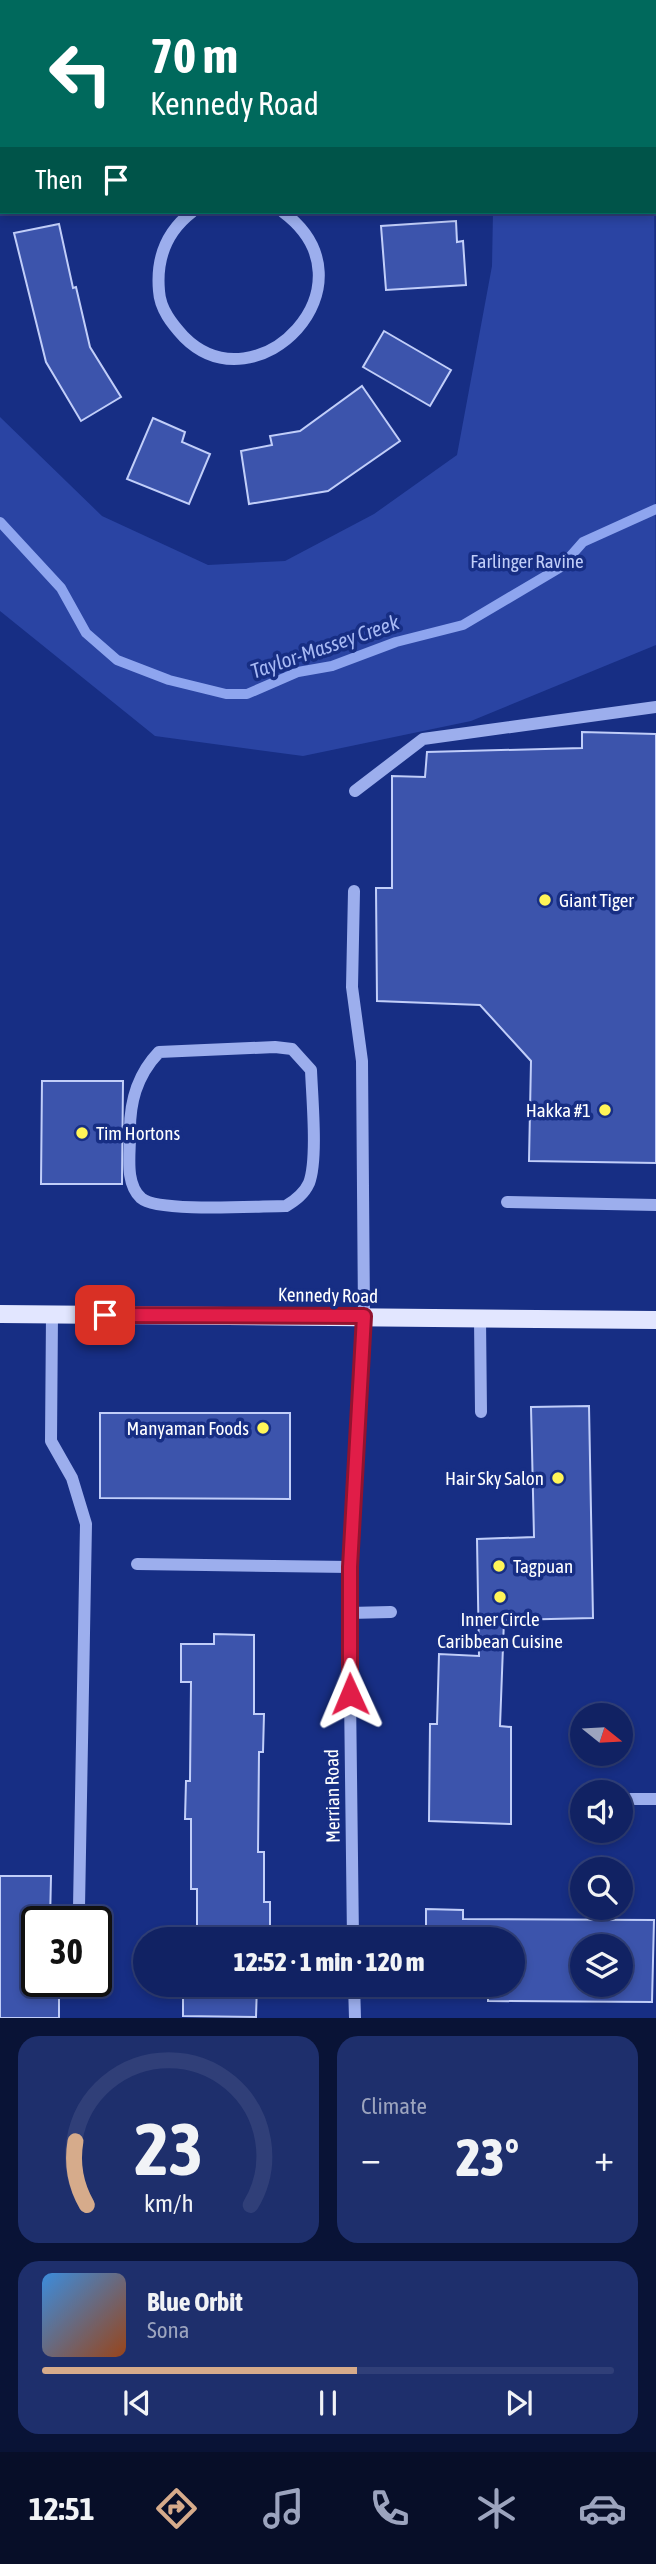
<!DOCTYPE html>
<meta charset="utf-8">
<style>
:root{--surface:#112263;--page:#1e2f6c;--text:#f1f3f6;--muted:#9ca4be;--line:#303f78;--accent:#d6ab8b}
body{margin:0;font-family:"Asap Condensed",sans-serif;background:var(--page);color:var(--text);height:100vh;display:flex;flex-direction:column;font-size:26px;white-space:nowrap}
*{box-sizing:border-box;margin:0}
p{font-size:23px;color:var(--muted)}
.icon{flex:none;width:38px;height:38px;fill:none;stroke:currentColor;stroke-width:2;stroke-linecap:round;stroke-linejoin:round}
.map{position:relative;height:2018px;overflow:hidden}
.panel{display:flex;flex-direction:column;gap:18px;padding:18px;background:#091336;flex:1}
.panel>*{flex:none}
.guide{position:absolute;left:0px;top:0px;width:656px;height:214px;box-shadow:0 4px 10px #0003,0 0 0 2px var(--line);background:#00695c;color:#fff;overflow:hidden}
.needle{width:46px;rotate:108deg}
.fabs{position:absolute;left:570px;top:1703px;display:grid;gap:14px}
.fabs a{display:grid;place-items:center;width:63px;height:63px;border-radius:50%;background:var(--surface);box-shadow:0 4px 10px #0003,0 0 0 2px var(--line);font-size:35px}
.speed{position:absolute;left:21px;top:1906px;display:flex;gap:14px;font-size:35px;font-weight:700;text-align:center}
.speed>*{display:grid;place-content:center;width:91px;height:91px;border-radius:50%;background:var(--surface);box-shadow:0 4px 10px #0003,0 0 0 2px var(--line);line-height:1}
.speed .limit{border:4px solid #111;border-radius:10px;background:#fff;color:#111}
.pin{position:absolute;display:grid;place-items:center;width:60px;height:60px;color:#fff;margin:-30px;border-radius:14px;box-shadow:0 4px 10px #0006}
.me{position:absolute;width:77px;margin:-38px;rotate:359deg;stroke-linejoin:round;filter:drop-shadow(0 0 5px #0008)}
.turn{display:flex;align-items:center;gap:24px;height:147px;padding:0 35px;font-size:32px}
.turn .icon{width:91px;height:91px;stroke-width:2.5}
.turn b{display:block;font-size:49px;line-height:60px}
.then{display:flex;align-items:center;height:66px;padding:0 35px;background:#0003;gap:14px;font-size:26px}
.big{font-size:52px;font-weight:800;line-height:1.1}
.panel .widget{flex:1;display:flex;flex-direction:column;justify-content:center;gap:10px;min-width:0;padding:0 24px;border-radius:21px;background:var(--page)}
.panel .dial{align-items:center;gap:0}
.dial svg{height:182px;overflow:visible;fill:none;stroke:var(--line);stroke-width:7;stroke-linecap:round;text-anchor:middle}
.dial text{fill:var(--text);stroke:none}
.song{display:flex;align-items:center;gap:21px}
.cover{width:84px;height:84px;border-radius:10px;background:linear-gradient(135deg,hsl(210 70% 55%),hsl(20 70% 35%))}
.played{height:7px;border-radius:4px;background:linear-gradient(90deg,var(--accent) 55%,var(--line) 55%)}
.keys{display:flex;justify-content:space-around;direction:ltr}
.heat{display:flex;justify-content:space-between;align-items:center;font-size:38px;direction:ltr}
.panel .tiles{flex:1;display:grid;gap:18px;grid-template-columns:1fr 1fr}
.widget:last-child{grid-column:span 2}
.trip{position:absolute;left:133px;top:1927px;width:392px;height:70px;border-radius:35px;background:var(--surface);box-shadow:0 4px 10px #0003,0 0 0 2px var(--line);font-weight:800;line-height:70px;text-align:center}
.menu{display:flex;height:112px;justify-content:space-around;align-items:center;background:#070e28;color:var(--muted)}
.menu .icon{width:49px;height:49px}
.menu .current{color:var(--accent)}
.menu b{font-size:32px;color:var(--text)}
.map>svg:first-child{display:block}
.green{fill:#2a44a3}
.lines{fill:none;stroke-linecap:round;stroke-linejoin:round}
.stream{stroke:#8ea5ef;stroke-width:10}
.building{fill:#3c54ac;stroke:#c1cef9;stroke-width:2;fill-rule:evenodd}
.minor{stroke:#9caeed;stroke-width:12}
.major{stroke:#e2e6ff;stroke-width:18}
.route-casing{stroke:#92132f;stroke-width:18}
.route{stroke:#e11d48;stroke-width:12}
.poi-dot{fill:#fff558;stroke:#172e84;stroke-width:2.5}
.labels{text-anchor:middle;stroke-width:7;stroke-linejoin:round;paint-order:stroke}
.park-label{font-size:19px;fill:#c1cef9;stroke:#172e84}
.poi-label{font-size:19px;fill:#fff;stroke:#172e84;text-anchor:start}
.street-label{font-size:19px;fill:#fff;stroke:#172e84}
.water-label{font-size:21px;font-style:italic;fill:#a7b9f4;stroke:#172e84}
</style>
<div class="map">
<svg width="656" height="2018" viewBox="0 0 656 2018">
<rect width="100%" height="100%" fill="#172e84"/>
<path class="green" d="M654 159 656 645 471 721 303 756 155 736 0 611V417L102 516 208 565 285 561 374 514 457 455 492 266 493 212H654Z"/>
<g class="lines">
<path class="stream" d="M0 522 61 588 86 633 117 660 169 680 226 694H247L298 672 332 666 396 642 463 625 561 567 583 542 656 509"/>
</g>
<path class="building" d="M456 221 457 242 463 241 466 285 386 290 381 226Z
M59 224 73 288 76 287 90 347 121 397 81 421 46 362 14 233Z
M384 331 451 370 430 406 363 367Z
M362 386 400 441 328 491 249 504 241 451 272 445 270 436 300 431Z
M153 418 185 432 182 442 210 454 189 504 127 479Z
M582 732 656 734V1163L529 1161 531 1061 480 1005 377 1001 376 888H392V776L425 777 427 752 582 748Z
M42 1081H123L122 1184H41Z
M589 1406 593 1618 504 1620 500 1726 511 1727V1824L429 1821 430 1724H437L439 1654 479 1656 477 1539 534 1537 531 1407Z
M100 1413H290V1499L100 1498Z
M214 1634 254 1635V1714H264L263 1752H259L258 1852H264V1902H270V1939H197V1889H191V1819H185L186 1781H190L191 1682H181V1644H214Z
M0 1876H51L50 1922H37V1981H59V2018H0Z
M426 1909 463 1910V1919L654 1920 652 2002 488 2001V1993L424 1991V1984H513V1939H426ZM583 1946H621V1984H583Z
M183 1984H257L256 2017 183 2016Z"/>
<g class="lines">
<path class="minor" d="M155 2 156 0
M192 212C166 232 156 258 159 291 160 309 172 324 184 337 257 410 380 284 283 212
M355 791 423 739 656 707
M275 1047 292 1049 311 1070C312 1097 318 1160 309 1183 304 1194 296 1200 286 1206 259 1206 158 1213 141 1198 125 1183 130 1156 130 1136 129 1104 136 1076 159 1052Z
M507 1202 656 1205
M52 1314 51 1441 72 1478 86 1524 79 1907
M480 1319 481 1412
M137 1564 350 1567
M349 1613 391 1612
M622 1799H656
M353 1939 349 1613 364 1316 362 1061 352 987 354 891
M354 1984 355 2018"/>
<path class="major" d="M0 1314 656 1320"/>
</g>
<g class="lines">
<g class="route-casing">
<path id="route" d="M105 1315 364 1316 350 1567V1694"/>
</g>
<use href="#route" class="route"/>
</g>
<g class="poi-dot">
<circle cx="545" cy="900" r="7"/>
<circle cx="605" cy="1110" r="7"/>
<circle cx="82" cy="1133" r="7"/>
<circle cx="263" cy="1428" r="7"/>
<circle cx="558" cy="1478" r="7"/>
<circle cx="499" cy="1566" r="7"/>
<circle cx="500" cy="1597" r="7"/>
</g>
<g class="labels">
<g class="park-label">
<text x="527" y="568">Farlinger Ravine</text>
</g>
<g class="poi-label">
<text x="559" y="907">Giant Tiger</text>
<text x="591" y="1117" text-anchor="end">Hakka #1</text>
<text x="96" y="1140">Tim Hortons</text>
<text x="249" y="1435" text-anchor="end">Manyaman Foods</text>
<text x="544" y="1485" text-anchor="end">Hair Sky Salon</text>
<text x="513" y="1573">Tagpuan</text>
<text x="500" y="1626" text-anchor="middle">Inner Circle<tspan x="500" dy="22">Caribbean Cuisine</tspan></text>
</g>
<g class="street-label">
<text transform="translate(328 1295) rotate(1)" y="7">Kennedy Road</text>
<text transform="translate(332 1796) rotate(-91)" y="7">Merrian Road</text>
</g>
<g class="water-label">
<text transform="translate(325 647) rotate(-19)" y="7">Taylor-Massey Creek</text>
</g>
</g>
</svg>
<div class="fabs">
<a><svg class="needle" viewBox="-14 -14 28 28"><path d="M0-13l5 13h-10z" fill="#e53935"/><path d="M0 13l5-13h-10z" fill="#9ca4be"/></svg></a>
<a><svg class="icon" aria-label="sound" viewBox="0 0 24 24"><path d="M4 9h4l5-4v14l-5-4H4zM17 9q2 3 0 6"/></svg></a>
<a><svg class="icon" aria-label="search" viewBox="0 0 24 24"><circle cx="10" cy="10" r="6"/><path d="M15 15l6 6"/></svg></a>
<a><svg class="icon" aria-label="layers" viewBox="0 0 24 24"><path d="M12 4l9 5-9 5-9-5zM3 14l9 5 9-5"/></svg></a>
</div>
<div class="speed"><div class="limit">30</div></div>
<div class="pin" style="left:105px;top:1315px;background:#d93025"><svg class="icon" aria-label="arrive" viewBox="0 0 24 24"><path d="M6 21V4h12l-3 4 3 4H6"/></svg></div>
<svg class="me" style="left:350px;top:1694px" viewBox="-20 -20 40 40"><path d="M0-17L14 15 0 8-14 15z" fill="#e11d48" stroke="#fff" stroke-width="4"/></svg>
<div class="trip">12:52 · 1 min · 120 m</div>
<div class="guide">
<div class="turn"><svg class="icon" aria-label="left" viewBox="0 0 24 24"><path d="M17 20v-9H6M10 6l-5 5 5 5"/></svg><div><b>70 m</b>Kennedy Road</div></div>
<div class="then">Then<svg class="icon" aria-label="arrive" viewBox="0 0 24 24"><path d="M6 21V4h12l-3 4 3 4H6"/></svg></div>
</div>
</div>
<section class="panel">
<div class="tiles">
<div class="widget dial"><svg viewBox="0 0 100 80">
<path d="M14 69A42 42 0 1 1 86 69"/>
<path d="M14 69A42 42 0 0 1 9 41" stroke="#d6ab8b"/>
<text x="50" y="56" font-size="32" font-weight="700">23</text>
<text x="50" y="72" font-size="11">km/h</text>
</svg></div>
<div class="widget"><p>Climate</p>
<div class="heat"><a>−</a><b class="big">23°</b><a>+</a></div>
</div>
<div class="widget">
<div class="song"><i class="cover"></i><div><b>Blue Orbit</b><p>Sona</p></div></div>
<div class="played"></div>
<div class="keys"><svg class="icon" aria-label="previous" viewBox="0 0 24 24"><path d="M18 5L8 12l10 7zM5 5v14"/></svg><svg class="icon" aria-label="pause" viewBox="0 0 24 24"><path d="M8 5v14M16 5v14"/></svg><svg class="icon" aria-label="next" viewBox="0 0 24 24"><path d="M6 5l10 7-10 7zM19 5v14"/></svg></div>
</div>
</div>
</section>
<nav class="menu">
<b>12:51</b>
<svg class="icon current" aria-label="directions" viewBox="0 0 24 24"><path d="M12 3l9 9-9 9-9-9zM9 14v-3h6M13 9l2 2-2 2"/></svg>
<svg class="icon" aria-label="music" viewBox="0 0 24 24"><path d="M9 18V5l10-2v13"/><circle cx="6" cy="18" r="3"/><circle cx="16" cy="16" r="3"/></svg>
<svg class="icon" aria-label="phone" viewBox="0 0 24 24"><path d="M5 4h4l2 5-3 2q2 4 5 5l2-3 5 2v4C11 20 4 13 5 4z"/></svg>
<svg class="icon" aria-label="climate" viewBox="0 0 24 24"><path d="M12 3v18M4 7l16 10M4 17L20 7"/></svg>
<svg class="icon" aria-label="car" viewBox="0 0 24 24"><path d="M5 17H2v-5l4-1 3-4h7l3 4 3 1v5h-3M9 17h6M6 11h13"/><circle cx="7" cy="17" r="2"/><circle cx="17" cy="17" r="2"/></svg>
</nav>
